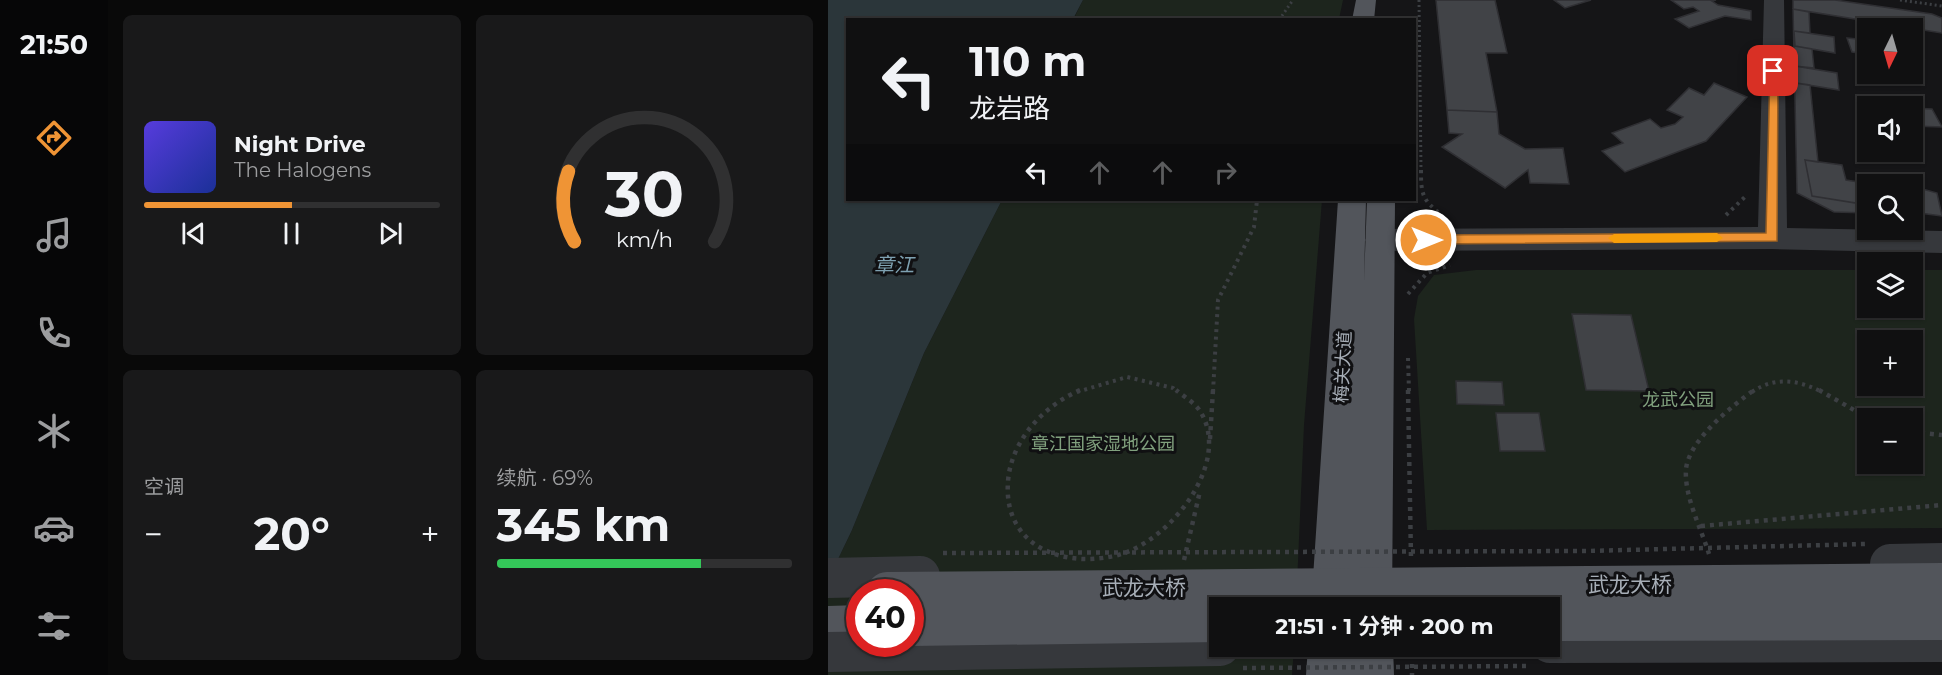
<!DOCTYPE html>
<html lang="zh">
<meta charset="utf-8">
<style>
:root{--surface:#101011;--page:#19191a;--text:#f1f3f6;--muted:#9c9d9f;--line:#303031;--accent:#ef9435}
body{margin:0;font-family:Montserrat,"Noto Sans SC",sans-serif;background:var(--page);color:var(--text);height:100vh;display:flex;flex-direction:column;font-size:22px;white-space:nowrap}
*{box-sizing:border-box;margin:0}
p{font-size:20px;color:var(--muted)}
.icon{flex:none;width:33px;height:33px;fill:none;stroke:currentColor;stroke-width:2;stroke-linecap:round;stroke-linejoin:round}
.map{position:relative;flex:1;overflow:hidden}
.details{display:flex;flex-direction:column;gap:15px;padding:15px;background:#090909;width:720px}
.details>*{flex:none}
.guide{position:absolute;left:18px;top:18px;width:570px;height:183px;border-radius:0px;box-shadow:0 2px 4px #0004,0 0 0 2px var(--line);background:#101011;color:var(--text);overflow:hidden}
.needle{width:39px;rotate:185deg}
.fabs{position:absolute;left:1029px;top:18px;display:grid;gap:12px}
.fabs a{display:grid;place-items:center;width:66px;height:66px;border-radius:0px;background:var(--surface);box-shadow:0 2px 4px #0004,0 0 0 2px var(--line);font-size:30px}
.speed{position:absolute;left:18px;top:579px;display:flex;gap:12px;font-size:30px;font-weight:700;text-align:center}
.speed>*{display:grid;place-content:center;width:78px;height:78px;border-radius:50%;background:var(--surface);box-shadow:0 2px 4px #0004,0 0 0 2px var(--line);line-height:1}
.speed .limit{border:9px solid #d22;background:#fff;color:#111}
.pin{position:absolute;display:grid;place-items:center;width:51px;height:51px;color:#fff;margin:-26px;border-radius:12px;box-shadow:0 3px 9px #0006}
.me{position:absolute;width:66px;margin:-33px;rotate:90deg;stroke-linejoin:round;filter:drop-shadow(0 0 4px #0008)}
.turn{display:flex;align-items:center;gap:21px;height:126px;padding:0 24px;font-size:27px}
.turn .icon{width:78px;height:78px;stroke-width:2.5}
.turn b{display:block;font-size:42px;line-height:51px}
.lanes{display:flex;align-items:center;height:57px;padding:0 24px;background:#0003;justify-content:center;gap:30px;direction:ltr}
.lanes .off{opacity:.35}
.big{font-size:45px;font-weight:700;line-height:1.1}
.details .tile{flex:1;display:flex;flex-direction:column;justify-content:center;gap:9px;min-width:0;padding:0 21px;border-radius:9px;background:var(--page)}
.details .dial{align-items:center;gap:0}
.dial svg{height:156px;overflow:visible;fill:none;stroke:var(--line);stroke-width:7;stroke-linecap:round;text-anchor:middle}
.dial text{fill:var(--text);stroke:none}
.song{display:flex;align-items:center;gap:18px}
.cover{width:72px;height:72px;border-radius:9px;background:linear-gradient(135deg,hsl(250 70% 55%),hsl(230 70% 35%))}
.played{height:6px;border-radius:3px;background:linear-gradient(90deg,var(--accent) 50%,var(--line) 50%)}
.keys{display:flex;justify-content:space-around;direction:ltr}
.heat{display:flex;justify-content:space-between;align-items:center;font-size:33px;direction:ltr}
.charge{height:9px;border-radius:4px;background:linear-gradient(90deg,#34c759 69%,var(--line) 0)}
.details .tiles{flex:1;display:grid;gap:15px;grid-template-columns:repeat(2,1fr)}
.trip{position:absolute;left:381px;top:597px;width:351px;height:60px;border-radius:0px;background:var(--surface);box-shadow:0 2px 4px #0004,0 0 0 2px var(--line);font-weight:700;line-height:60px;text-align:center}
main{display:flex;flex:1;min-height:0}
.dock{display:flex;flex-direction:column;width:108px;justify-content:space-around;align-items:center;background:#060607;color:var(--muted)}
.dock .icon{width:42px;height:42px}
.dock .on{color:var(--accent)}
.dock b{font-size:27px;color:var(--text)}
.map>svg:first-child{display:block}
.green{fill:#1d251d;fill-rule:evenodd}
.water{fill:#2b363a}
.building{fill:#414347;stroke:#2f2f33;stroke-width:1.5}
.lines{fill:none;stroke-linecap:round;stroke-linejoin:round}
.path-far2{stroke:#3c3f43;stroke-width:3;stroke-dasharray:2 3;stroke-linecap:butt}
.path-far1{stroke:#3c3f43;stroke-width:4;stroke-dasharray:3 4.5;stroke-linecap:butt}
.path{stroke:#3c3f43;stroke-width:4.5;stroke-dasharray:4 5;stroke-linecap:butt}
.minor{fill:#36383c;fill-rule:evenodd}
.major{fill:#52555b;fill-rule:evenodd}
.path-bridge{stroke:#3c3f43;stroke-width:4.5;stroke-dasharray:4 5;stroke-linecap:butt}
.minor-bridge{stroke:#36383c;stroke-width:40}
.major-bridge{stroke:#52555b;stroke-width:40}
.route{fill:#ef9435;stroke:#9b6022;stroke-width:1.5}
.slow{fill:#f59e0b}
.labels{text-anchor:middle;stroke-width:6;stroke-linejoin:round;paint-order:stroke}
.street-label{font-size:18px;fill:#a7aeb7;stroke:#101012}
.park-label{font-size:18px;fill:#81a17e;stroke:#101012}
.water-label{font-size:20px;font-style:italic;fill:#7ea1b1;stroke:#101012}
.near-street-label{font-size:21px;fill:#a7aeb7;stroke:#101012}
</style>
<main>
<nav class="dock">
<b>21:50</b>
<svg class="icon on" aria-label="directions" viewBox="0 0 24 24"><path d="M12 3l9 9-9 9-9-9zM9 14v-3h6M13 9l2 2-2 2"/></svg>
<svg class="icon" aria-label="music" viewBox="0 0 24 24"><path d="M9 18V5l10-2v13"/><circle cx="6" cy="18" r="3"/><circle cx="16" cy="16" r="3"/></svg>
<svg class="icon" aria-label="phone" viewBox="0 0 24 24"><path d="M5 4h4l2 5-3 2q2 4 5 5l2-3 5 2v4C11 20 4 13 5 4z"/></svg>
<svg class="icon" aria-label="climate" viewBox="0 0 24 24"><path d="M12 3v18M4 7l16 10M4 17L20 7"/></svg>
<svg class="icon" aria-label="car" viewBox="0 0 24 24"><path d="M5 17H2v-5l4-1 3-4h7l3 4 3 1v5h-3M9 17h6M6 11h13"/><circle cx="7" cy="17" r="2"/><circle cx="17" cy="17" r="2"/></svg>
<svg class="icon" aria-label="filters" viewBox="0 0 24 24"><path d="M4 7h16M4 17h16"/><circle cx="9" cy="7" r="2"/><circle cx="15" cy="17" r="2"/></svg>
</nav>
<section class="details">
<div class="tiles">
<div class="tile">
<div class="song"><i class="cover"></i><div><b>Night Drive</b><p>The Halogens</p></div></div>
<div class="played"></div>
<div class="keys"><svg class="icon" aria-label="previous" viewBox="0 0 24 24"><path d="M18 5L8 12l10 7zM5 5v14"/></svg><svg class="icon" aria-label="pause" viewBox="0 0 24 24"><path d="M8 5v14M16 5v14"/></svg><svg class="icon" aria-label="next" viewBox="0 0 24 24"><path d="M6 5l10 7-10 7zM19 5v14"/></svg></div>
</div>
<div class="tile dial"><svg viewBox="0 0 100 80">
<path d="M14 69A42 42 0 1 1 86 69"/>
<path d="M14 69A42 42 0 0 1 11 33" stroke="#ef9435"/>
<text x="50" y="56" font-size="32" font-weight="700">30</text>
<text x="50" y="72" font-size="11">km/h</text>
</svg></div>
<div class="tile"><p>空调</p>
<div class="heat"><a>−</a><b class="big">20°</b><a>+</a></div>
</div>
<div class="tile"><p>续航 · 69%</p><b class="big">345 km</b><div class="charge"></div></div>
</div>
</section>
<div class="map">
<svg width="1114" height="675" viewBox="0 0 1114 675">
<rect width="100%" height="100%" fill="#151517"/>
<path class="green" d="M255 0H515L511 19 245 20Z
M174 200H494L476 425 468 607 392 608V646L466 647 464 675H0V580L24 530 96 353ZM32 592H82V644H32Z
M648 270H1039L1040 308H1084L1085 270H1114V528L599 530 586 319 590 296 606 275ZM1040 340H1084V386H1040ZM1040 418H1084V464H1040Z"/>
<path class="water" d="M0 0H255L245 19 20 20V200H174L96 353 24 530 0 580Z"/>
<path class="building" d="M608 0H667L679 53H658L669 112 619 110Z
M726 0H763L737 8Z
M843 0H888L884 1 890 5 923 11V20L897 16 861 28 847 19 871 11 865 7 856 9Z
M965 0H1007L1104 14 1114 18V33L965 9Z
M965 9 981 12 982 33 966 31 967 46 984 49 986 68 967 66 968 83 982 85 990 162 977 160 984 196 1040 205V213L1006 212 969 193Z
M966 31 1006 37 1007 53 967 46Z
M1019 38 1040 40V54L1024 52Z
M1084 44H1088L1096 59 1084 58Z
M967 66 1009 73 1011 90 968 83Z
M886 83 919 97 878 141 797 172 774 151 795 143 784 133 822 119 833 128 847 124 855 117 839 110 861 88 876 95Z
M1084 108 1104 109 1114 127 1084 126Z
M619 110 669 112 671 134 697 149 735 148 741 184 702 183 700 170 677 188 614 147 634 134 621 133Z
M977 160 1014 165 1018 180 1031 182 1030 178 1055 182 1056 184H1040V205L984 196Z
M1084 186 1109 193 1114 216 1084 212Z
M744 314 803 315 821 391 758 390Z
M628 381 674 382 676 405 629 404Z
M668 413H711L717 451H672Z"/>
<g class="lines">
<path class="path-far2" d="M591 0 593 171
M1072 0 1114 6
M451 20 465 0"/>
<path class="path-far1" d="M593 170C593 194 594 200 614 215
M898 215 919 195
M580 294 599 273 622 265
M580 358 581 392
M249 392 299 377 345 388 349 392
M385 392 390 300 426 227 429 200
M924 392C947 376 971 380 994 392"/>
<path class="path" d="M252 390C218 405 188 435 181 473 170 543 231 570 290 555 341 542 405 463 372 411 367 403 355 396 348 390
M580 390 583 558
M991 390 1040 418
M1084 432 1114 435
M382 439 385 390
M873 526 1114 505
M881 554C873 528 856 496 858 469 861 440 904 406 926 390
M356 560 372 491
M584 646V675"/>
<path class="minor" d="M936 0H956L959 228 1114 231V253L944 249 552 251 542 248 537 240 542 232 552 229 930 227Z"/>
<path class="major" d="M528 0H548L546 20H524Z
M510 200H538L536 281 539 200H567L564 608H483Z
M32 605V644H44L32 649 0 650V606Z
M480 646H565L566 675H478Z"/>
<path class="path-bridge" d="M115 553 758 551 1037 544
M415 668 701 666"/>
<path class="minor-bridge" d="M1062 564 1114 563
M0 578 92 576
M722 643 1114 642
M0 652 392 646"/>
<path class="major-bridge" d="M59 592 1114 583
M722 621 1114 620
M82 626 392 622"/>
</g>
<path class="route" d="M942 69 950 71 949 241 598 244 592 240 598 235 938 233Z"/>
<path class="slow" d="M889 233 895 238 889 242 786 243 780 238 786 234Z"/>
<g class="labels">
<g class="street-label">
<text transform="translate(515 367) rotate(-87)" y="6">梅关大道</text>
</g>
<g class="park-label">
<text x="850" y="406">龙武公园</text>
<text x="275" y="450">章江国家湿地公园</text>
</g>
<g class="water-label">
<text x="66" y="272">章江</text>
</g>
<g class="near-street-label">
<text x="802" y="592">武龙大桥</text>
<text x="316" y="595">武龙大桥</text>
</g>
</g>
</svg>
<div class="fabs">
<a><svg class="needle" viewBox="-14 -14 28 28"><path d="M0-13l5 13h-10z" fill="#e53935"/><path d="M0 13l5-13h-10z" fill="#9c9d9f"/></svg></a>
<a><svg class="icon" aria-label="sound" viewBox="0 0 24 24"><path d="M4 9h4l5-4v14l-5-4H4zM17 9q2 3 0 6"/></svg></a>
<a><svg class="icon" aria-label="search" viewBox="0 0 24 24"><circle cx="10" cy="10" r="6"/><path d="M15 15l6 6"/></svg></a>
<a><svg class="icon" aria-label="layers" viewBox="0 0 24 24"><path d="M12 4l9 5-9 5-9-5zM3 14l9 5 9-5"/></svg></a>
<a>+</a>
<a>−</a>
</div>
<div class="speed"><div class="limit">40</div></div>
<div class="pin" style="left:945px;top:71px;background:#d93025"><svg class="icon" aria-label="arrive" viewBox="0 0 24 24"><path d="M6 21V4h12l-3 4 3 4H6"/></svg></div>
<svg class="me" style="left:598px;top:240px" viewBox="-20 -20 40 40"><circle r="17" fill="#ef9435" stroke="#fff" stroke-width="3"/><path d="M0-11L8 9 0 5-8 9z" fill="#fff"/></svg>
<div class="trip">21:51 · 1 分钟 · 200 m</div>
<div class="guide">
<div class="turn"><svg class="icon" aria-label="left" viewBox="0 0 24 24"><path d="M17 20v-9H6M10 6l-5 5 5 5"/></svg><div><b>110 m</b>龙岩路</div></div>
<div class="lanes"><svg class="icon" aria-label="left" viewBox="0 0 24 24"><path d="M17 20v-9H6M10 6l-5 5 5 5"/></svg><svg class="icon off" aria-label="ahead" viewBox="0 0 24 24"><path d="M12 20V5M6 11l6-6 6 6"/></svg><svg class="icon off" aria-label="ahead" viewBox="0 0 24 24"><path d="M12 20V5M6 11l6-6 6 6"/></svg><svg class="icon off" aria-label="right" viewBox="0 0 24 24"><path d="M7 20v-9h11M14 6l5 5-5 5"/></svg></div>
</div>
</div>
</main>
